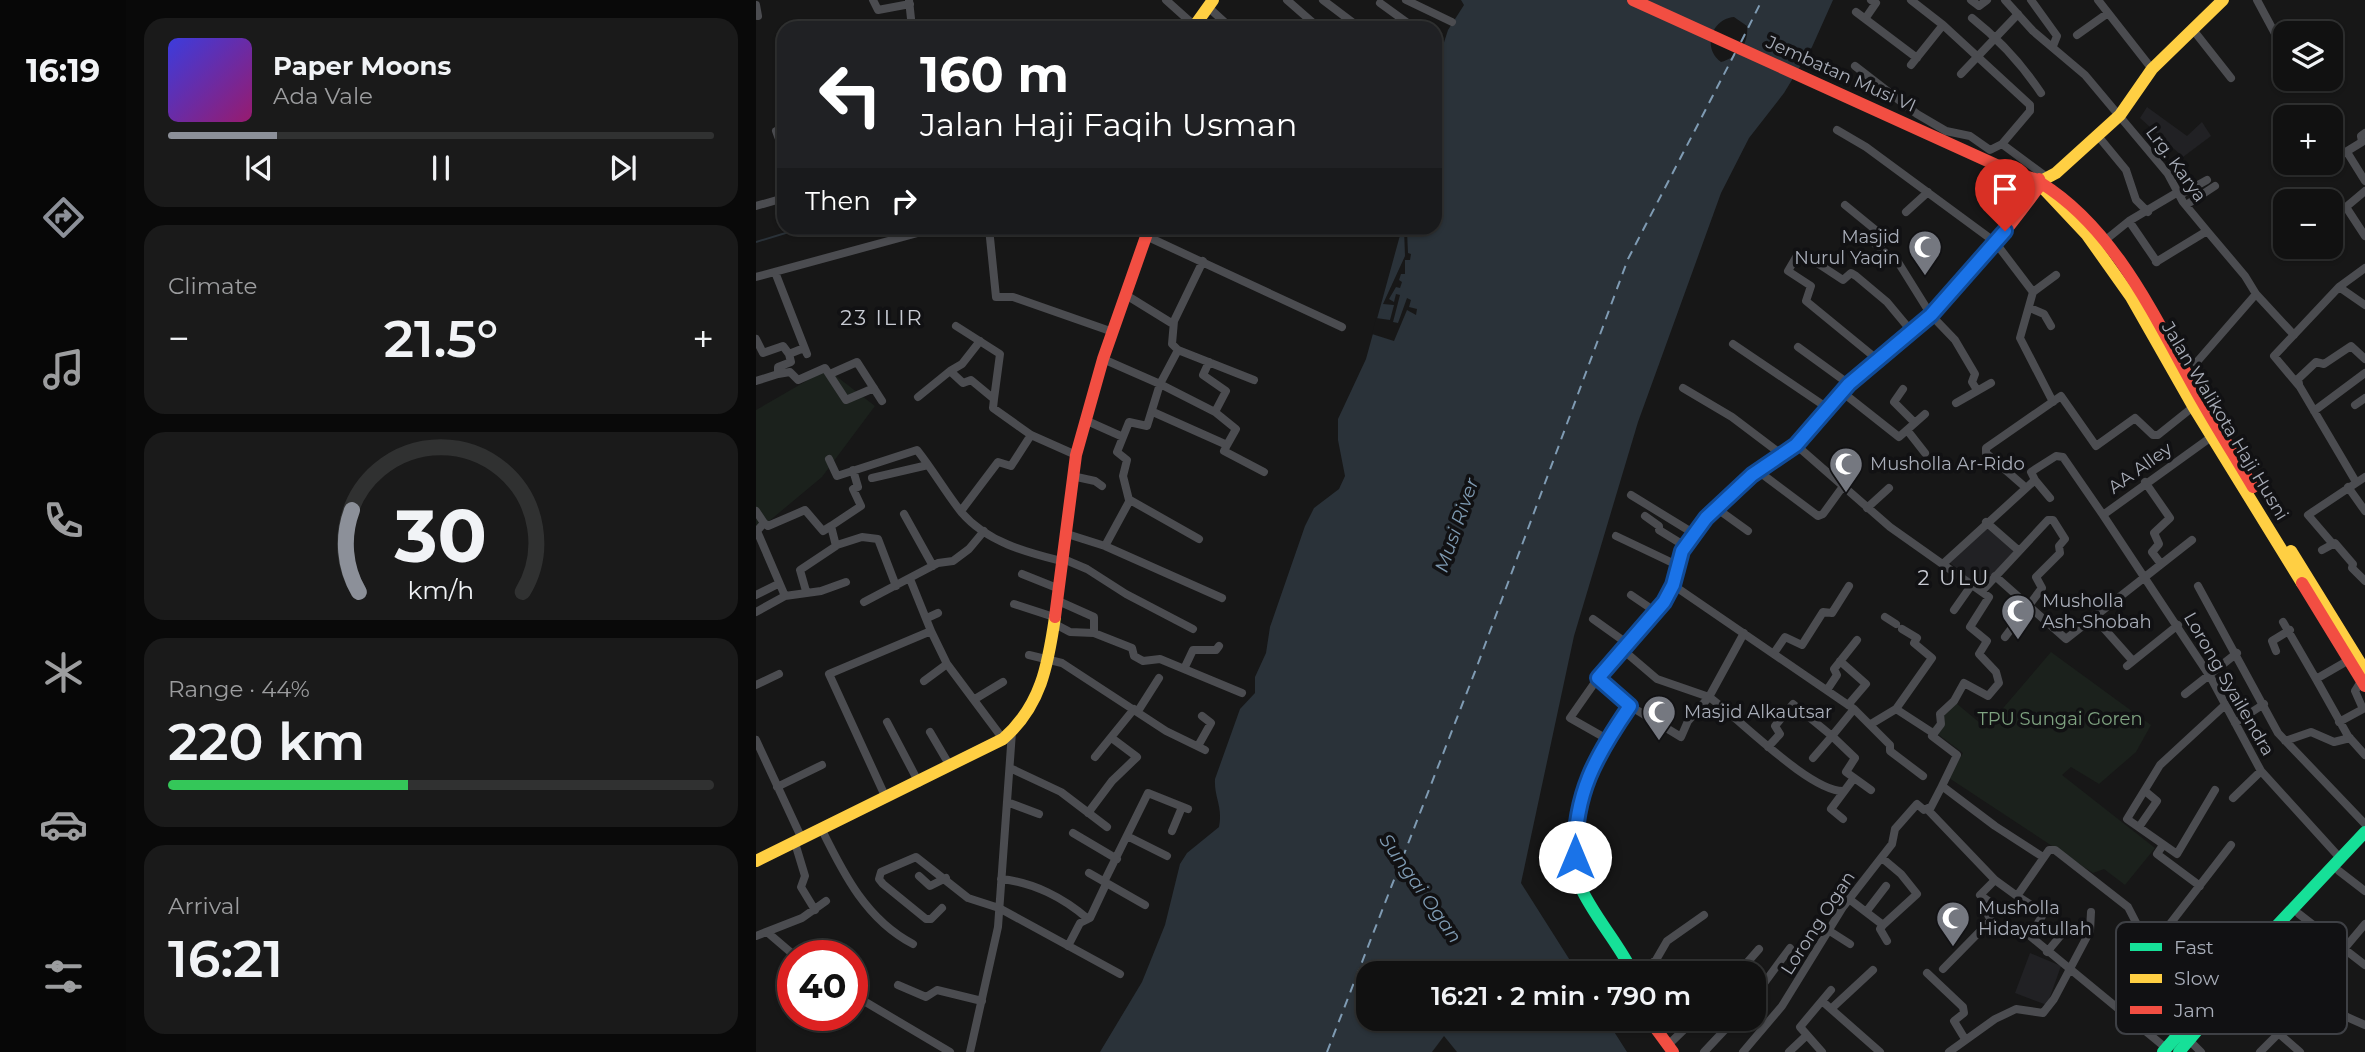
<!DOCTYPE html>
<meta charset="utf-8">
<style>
:root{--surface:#111;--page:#1a1a1a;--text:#f1f3f6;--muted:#9c9d9f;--line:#303131;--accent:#8c9099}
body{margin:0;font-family:Montserrat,sans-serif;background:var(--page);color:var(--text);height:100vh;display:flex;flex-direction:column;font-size:26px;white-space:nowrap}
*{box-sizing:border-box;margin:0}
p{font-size:23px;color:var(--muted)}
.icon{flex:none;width:38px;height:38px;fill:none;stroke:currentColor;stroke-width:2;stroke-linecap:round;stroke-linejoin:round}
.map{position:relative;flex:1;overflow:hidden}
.details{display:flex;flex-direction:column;gap:18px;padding:18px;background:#090909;width:630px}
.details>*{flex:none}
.guide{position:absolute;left:21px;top:21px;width:665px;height:214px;border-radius:21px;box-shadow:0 2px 5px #0004,0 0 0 2px var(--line);background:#202124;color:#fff;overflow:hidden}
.tools{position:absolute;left:1517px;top:21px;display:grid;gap:14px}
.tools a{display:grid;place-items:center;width:70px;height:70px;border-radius:14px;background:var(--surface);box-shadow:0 2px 5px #0004,0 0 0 2px var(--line);font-size:35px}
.speed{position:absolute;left:21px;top:940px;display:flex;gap:14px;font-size:35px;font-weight:700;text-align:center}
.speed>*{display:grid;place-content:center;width:91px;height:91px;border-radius:50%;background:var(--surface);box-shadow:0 2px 5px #0004,0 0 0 2px var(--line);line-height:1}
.speed .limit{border:10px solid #d22;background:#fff;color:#111}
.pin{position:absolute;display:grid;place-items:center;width:60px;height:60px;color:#fff;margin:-72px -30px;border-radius:50% 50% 50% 0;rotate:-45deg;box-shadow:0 0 7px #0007}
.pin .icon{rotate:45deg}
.me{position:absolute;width:77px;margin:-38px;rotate:0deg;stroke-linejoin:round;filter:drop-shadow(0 0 5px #0008)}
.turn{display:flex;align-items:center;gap:24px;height:147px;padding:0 28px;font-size:32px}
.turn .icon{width:91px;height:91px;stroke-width:2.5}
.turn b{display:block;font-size:49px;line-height:60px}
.then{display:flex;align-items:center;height:66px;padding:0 28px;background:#0003;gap:14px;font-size:26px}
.big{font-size:52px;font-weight:600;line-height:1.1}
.details .card{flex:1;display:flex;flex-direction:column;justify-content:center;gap:10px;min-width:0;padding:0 24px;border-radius:21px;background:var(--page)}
.details .dial{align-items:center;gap:0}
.dial svg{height:182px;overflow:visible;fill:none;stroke:var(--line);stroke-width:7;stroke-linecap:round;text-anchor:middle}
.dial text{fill:var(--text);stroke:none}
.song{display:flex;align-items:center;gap:21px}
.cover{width:84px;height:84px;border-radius:10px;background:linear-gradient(135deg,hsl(240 70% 55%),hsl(320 70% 35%))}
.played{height:7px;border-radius:4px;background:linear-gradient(90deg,var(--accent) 20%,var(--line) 20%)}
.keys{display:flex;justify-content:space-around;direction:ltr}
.heat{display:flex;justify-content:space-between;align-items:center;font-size:38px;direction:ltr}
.charge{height:10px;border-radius:5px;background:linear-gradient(90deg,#34c759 44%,var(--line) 0)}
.trip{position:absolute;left:600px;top:961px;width:410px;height:70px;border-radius:21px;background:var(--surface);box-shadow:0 2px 5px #0004,0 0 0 2px var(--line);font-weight:600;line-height:70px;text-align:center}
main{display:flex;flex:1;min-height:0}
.tabs{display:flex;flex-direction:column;width:126px;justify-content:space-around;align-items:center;background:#070707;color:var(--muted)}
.tabs .icon{width:49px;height:49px}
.tabs .current{color:var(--accent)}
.tabs b{font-size:32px;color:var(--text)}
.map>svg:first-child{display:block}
.built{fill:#212124}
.green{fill:#1b211c}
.water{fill:#2a3239;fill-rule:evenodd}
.pier{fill:#171717}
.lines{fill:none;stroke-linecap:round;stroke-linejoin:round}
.stream{stroke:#2a3239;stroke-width:2}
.ferry{stroke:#7f9bb3;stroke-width:2;stroke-dasharray:9 7;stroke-linecap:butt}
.street{stroke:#4b4c50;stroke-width:8}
.fast{stroke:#16e098;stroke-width:12}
.slow{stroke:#ffcf43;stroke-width:12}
.jam{stroke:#f24e42;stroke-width:12}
.route-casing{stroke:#114b97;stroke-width:18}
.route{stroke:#1a73e8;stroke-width:12}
.labels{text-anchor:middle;stroke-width:7;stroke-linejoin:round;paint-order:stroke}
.street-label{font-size:18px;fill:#a8adb8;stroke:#111113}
.poi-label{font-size:18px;fill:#a8adb8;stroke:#111113;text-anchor:start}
.park-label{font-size:18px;fill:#7fa381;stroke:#111113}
.water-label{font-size:19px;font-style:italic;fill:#7f9bb3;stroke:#111113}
.quarter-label{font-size:21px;letter-spacing:2px;fill:#c9ccd4;stroke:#111113}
.key{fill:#111113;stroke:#3e4045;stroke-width:2}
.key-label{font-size:19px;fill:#a8adb8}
</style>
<main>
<nav class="tabs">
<b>16:19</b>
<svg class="icon current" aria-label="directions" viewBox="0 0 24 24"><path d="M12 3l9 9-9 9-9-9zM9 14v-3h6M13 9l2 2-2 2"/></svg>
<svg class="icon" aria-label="music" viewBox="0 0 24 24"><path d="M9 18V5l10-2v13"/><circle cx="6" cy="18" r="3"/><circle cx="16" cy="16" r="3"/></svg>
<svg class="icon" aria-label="phone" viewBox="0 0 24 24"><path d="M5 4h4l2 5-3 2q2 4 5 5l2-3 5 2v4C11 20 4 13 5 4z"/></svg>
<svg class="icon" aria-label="climate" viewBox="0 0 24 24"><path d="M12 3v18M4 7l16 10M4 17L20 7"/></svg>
<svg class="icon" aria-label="car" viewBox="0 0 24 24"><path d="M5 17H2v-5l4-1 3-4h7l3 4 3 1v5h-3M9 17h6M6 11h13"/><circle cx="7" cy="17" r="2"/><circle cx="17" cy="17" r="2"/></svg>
<svg class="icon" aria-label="filters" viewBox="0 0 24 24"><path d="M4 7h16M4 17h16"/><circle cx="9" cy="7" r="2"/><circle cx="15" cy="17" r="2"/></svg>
</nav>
<section class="details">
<div class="card">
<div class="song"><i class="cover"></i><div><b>Paper Moons</b><p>Ada Vale</p></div></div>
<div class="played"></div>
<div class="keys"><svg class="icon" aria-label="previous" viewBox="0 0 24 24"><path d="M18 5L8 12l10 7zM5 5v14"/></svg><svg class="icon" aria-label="pause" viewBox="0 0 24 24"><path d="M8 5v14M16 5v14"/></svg><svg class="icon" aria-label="next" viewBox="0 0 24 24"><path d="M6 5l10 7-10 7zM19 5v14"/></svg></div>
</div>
<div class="card"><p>Climate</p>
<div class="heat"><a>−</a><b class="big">21.5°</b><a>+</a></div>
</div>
<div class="card dial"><svg viewBox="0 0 100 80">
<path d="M14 69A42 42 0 1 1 86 69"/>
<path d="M14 69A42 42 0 0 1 11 33" stroke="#8c9099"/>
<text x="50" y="56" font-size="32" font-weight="700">30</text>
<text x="50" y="72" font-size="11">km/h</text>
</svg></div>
<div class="card"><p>Range · 44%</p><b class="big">220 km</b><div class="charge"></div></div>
<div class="card"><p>Arrival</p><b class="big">16:21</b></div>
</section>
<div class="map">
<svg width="1609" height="1052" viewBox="0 0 1609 1052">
<rect width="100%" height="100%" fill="#171717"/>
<path class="built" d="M1391 107 1431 136 1446 122 1455 136 1427 157 1384 118Z
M1232 522 1260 549 1231 584H1219L1193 562Z
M1274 953 1305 966 1291 1005 1259 993Z"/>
<path class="green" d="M71 369 119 406 66 477 0 532V410Z
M1295 652 1395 725 1380 752 1343 784 1315 767 1306 775 1399 848 1369 885 1348 869 1337 873 1193 778 1207 753 1175 729 1200 703 1230 728Z"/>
<path class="water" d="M705 0H1077L1056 47 1028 93 993 138 965 193 882 422 818 636 765 883 822 973H612V1018L850 1019 871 1052H701L688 1036 676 1052H344L386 982 409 925 424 864 431 853 463 827C467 806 458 798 459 779L484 709 499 693V677L510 653 514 627 549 526 558 508 583 489 589 476 582 440V419L610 359 646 228H679L682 61 692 30 708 5ZM978 17 991 26C993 44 982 57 965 62 946 49 955 19 978 17Z"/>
<path class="pier" d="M648 228H654L651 231 652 253 655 254 654 260H649V274H645L643 280 646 282 644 288 640 287 633 299 638 302 640 294 644 295 637 322 642 323 651 298 655 300 653 307 661 309 660 315 651 310 638 341 616 334 620 318 634 320 638 305 627 304 649 256Z"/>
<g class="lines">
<path class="stream" d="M0 242 46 228"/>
<path class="ferry" d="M985 42 1006 0
M571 1052 720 669 872 259 979 53"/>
<path class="street" d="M117 0 122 10 154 4
M153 0 156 28
M410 0 439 26
M531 0 563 28
M567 0 604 28
M650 0 696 22
M1215 0 1223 6 1231 0
M1249 0 1277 31 1329 75 1412 174 1427 202 1451 231 1400 262
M1275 0 1301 36 1297 46
M1342 0 1396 69
M1501 0 1530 54
M624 3 653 24
M0 5 2 16
M452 7 475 28
M1100 12 1161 58
M1216 18C1244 40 1265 63 1285 93
M1109 19 1120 3 1115 0
M1438 31 1475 78
M1321 35 1352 13
M1155 65 1187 25
M1099 66 1161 114 1190 131 1214 136 1234 150 1246 144 1274 111V105L1187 25 1155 0
M1205 74 1262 14
M1081 130 1110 147 1239 242 1277 292 1300 275
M20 131 28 153
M1342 136 1370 170 1380 200 1392 212
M1246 144 1292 178
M1591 152 1609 181
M1575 161 1606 142 1605 136 1609 133
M1609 191 1590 207 1609 236
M1424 195 1451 180
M1089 205 1122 232 1119 244 1142 262 1175 315 1199 340 1219 374 1216 382 1221 390
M1430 205 1459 186
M0 206 28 198
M1150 212 1172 192
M1373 221 1401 262
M233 228 240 297H257L357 332
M390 236 586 327
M1347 242 1373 221 1422 192
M1609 268 1583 287 1609 305
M19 272 51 354
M0 277 180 228
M1583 287 1518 356 1544 387 1600 482
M1277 292 1264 338 1297 402
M1500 294 1538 335
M370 295 417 324
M1274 308 1288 314 1295 326
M200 326 244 354 238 399
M0 339 7 353 27 346 33 354
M977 344 1073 409
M1042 347 1093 384
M422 350 416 344 418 321 447 261
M347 359 404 384 422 350 498 380
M1122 360 1050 301 1055 286 1032 271 1042 254 1052 257 1087 280 1095 273 1100 276 1131 302 1156 332
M453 362 447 375 470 391 459 412 480 429 471 445
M1440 363 1500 294 1489 276 1451 231
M194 371 206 364 224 341
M22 374 34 372 42 380 69 368 90 400 118 388
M74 374 101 362 126 401
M0 381 22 374V367L35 362 33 354 48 348
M1543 384 1542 379 1560 362 1568 364 1595 346 1609 359
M927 388 976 417 1025 454
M1147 389 1138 402 1159 423
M1086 392 1143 437 1169 414
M162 397 194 371 207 383 215 380 238 399 237 408 275 435 320 455
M1200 403 1235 383
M1599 405 1609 398
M1558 411 1609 373
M397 412 471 445 468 451 508 472
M329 420 367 437
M1151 430 1169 453
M1040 445 1134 527 1233 597 1214 627 1231 641 1223 654 1240 672 1243 683 1232 696 1208 683 1198 701 1184 714 1185 724 1176 736 1201 755 1186 786 1239 826 1287 857
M73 459 81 476 161 450C177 470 190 493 206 513 231 542 270 552 305 561
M1002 471 1062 516 1067 514 1088 485
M316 476 339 481 346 486
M116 478 172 465
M1279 480 1294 498
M1389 482 1414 518 1398 533 1403 544 1396 552 1405 564
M1269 487 1230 453V448L1305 396 1340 446 1379 418 1397 435H1402L1437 407
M1592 487 1609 511
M875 495 937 533
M373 500 367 476 371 460 361 452 373 422 391 426 404 384 459 412
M960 508 992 531
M1111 508 1133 488
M0 511 8 523 1 531 29 596
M205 511 242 462 255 466 275 435
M148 514 177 566
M1347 515 1455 678 1505 771 1584 858
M889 516 903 526V530L929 546
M1230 522 1262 550
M8 523 12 526 49 510 67 531 75 526
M308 533 349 546 374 500 443 539
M860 536 921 565
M1576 543 1552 515 1609 477
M81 545 106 537 122 539 140 586
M349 546 466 598
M1566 550 1579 543 1597 564 1596 568 1609 581
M305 558 331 569 370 594 437 629
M1188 563 1279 480 1275 472 1300 456 1307 457 1347 515 1458 435
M266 574 301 588
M1239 576 1310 639 1436 540
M917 585 1098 709 1134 745V751L1167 776
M1442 586 1522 733 1609 824
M50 591 44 570 80 546 75 526 105 506 97 489 102 487 97 470
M1226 591 1292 520H1297L1309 539 1303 546 1304 553 1280 577 1286 588 1249 637
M0 595 22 584
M875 595 900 612
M300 600 338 617V633
M108 602 182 563 197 561 213 549 228 531
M258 604 298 617
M1198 610 1217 583
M0 612 29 596 65 591 90 582
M1337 616 1376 660
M1129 617 1140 624
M171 618 182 613
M837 619 872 644
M1527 622 1560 679
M297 623 314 632 338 633 376 648 378 656 387 661 404 659 486 693
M175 631 191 664 247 739
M988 633 953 697C983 718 1053 791 1087 791
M867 650 901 679 953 697 932 721 925 737 874 706
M1520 651 1516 641 1534 630
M1018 653 1029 637 1046 645 1067 612 1076 613 1093 586
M273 655 306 663 410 731 449 750
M1593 660 1560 679 1592 736 1609 755
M1084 661 1110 684 1092 705
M1371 666 1422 625
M428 669 437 650H460L463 646
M842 678 814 718 851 739
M168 681 191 664
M0 685 23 674
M1071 690 1081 675 1078 669 1101 640
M1429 694 1481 653
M219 699 247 682
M1098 709 1076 736 1099 758 1090 772 1115 790
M1140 709 1177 733
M382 711 403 678
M131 722 163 783
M1583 722 1607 709 1599 691 1606 680
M1479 723 1508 704
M1115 724 1140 709 1176 658 1158 643 1161 638 1146 629
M174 732 194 766
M0 740 46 839
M1529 741 1555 732 1578 742 1594 738
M442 746 455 723 446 716
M1012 747 1024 734 1019 726 1037 704 1076 736 1057 758
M339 757 378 709
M254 768 305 792 351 827
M1186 786 1173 811 1239 880 1261 896 1293 850H1299L1372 907 1389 940 1455 997
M21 787 66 765
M1459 790 1421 854 1371 819 1404 765 1469 705
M130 798 73 674 175 631 154 579
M1477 798 1505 771
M251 802 283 814
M332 813 356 781 381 757 357 739
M1087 819 1075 809 1098 778
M1383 827 1401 801 1389 791
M66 830C88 875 111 920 157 944
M416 831 426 807
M317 833 361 859
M373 837 411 856
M39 843 49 876 45 887 59 910
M1407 845 1401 854 1444 886
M1583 871 1609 891
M333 873 389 905
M163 876 174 886 190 878
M245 879C277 882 308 898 332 919
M348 882 392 793 432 809
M1261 896 1288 913 1274 936 1410 1048
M1093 899 1127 925 1161 894 1145 874 1126 858
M186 908 175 919H170L127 884 123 879 125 872 160 857 212 898 243 908 364 974
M1110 912 1130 886
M1543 914 1609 965
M1127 925 1124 929 1131 941
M1072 930 1094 944
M11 932 39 956
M0 936 46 918 70 901
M312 946 324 923 334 918 350 884
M1397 946 1475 845
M1588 949 1609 924
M1291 952 1306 934
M1507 953 1591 1017 1609 1025
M1187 969 1235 920 1232 915 1238 905 1224 895 1239 880
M883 973 900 960 911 941 948 915
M982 973 1003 949
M1171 973 1207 1007 1208 1013 1198 1021 1209 1039
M142 985 170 997 181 990 226 1001
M1474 991 1544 1052
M96 994 194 1052
M998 997 1034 948
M1066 1001 1124 1052
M1076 1008 1117 970
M1051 1035 1044 1027 1075 990
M1433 1040 1445 1052
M911 1046 940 1018
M214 1052 242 927 256 732
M948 1052 980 1018
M987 1052 1026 1006 1087 907 1136 844 1139 829 1161 804 1168 810 1172 808
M1033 1052 1051 1035 1066 1052
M1193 1052 1239 1019 1260 1009 1287 1013 1298 999 1334 931 1335 912
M1504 1052 1521 1035"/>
<path class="fast" d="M866 650 842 678 874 706C844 750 799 831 824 886 838 917 862 942 877 973
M1407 1052 1466 984 1609 832
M1423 1052 1472 994"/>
<path class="slow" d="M437 28 457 0
M1285 181 1300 173 1364 115 1396 69 1467 0
M1284 185 1331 235 1375 297 1437 406 1546 583
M1535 551 1608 669
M866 650 908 602 917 585 922 559 937 533 996 476 1040 445 1075 405
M0 861 247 739C285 706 292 665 299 617"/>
<path class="jam" d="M877 0 1258 173 1279 179
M1285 183C1359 229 1398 316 1440 391 1458 423 1478 455 1497 487
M1075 405C1105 370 1142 346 1175 315 1215 276 1252 229 1285 184L1283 179
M1546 583 1609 686
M299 617 320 455 347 359 393 228
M892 1018 917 1052"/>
</g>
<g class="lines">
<g class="route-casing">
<path id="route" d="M819 857C818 794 839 757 874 706L842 678 908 602 917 585 926 551 950 518 996 475 1040 445 1093 384 1175 315 1249 231"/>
</g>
<use href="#route" class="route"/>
</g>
<defs>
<g id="mosque-pin" transform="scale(1.75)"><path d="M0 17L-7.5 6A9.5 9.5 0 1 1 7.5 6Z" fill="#757880" stroke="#111113"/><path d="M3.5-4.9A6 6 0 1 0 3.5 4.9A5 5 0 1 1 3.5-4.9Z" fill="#fff"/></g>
</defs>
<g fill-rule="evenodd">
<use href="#mosque-pin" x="1169" y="247"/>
<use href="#mosque-pin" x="1090" y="464"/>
<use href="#mosque-pin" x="1262" y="611"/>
<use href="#mosque-pin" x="903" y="712"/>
<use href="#mosque-pin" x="1197" y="918"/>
</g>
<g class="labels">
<g class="street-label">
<text transform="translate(1085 74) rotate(24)" y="6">Jembatan Musi VI</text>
<text transform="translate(1420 164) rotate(54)" y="6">Lrg. Karya</text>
<text transform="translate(1469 421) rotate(59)" y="6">Jalan Walikota Haji Husni</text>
<text transform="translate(1384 468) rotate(-36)" y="6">AA Alley</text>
<text transform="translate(1473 684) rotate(60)" y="6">Lorong Syailendra</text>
<text transform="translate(1062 923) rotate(-57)" y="6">Lorong Ogan</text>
</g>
<g class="poi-label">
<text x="1144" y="243" text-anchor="end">Masjid<tspan x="1144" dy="21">Nurul Yaqin</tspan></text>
<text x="1114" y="470">Musholla Ar-Rido</text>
<text x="1286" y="607">Musholla<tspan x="1286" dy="21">Ash-Shobah</tspan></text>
<text x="928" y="718">Masjid Alkautsar</text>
<text x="1222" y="914">Musholla<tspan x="1222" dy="21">Hidayatullah</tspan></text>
</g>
<g class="park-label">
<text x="1304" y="725">TPU Sungai Goren</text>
</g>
<g class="water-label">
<text transform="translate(700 525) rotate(-71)" y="7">Musi River</text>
<text transform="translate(665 888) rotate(55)" y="7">Sungai Ogan</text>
</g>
<g class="quarter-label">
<text x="126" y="325">23 ILIR</text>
<text x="1198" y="585">2 ULU</text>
</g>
</g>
<rect x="1360" y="922" width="231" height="112" rx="10" class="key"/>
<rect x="1374" y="943" width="32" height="8" fill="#16e098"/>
<rect x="1374" y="974" width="32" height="9" fill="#ffcf43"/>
<rect x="1374" y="1006" width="32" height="8" fill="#f24e42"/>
<g class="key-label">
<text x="1418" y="954">Fast</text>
<text x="1418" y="985">Slow</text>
<text x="1418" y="1017">Jam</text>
</g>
</svg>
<div class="tools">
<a><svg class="icon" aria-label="layers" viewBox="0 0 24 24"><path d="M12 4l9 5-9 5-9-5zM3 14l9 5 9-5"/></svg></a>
<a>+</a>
<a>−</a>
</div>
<div class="speed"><div class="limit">40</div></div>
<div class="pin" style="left:1249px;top:231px;background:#d93025"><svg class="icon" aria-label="arrive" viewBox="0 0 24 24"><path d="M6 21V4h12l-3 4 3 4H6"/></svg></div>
<svg class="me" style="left:819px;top:857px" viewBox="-20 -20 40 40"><circle r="19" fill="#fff"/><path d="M0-13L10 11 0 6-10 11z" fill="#1a73e8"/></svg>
<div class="trip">16:21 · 2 min · 790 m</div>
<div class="guide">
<div class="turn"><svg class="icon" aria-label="left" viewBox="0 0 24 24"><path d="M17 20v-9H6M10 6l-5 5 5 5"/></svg><div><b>160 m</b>Jalan Haji Faqih Usman</div></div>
<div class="then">Then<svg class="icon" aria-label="right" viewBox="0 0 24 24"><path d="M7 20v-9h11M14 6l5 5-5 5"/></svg></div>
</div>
</div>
</main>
